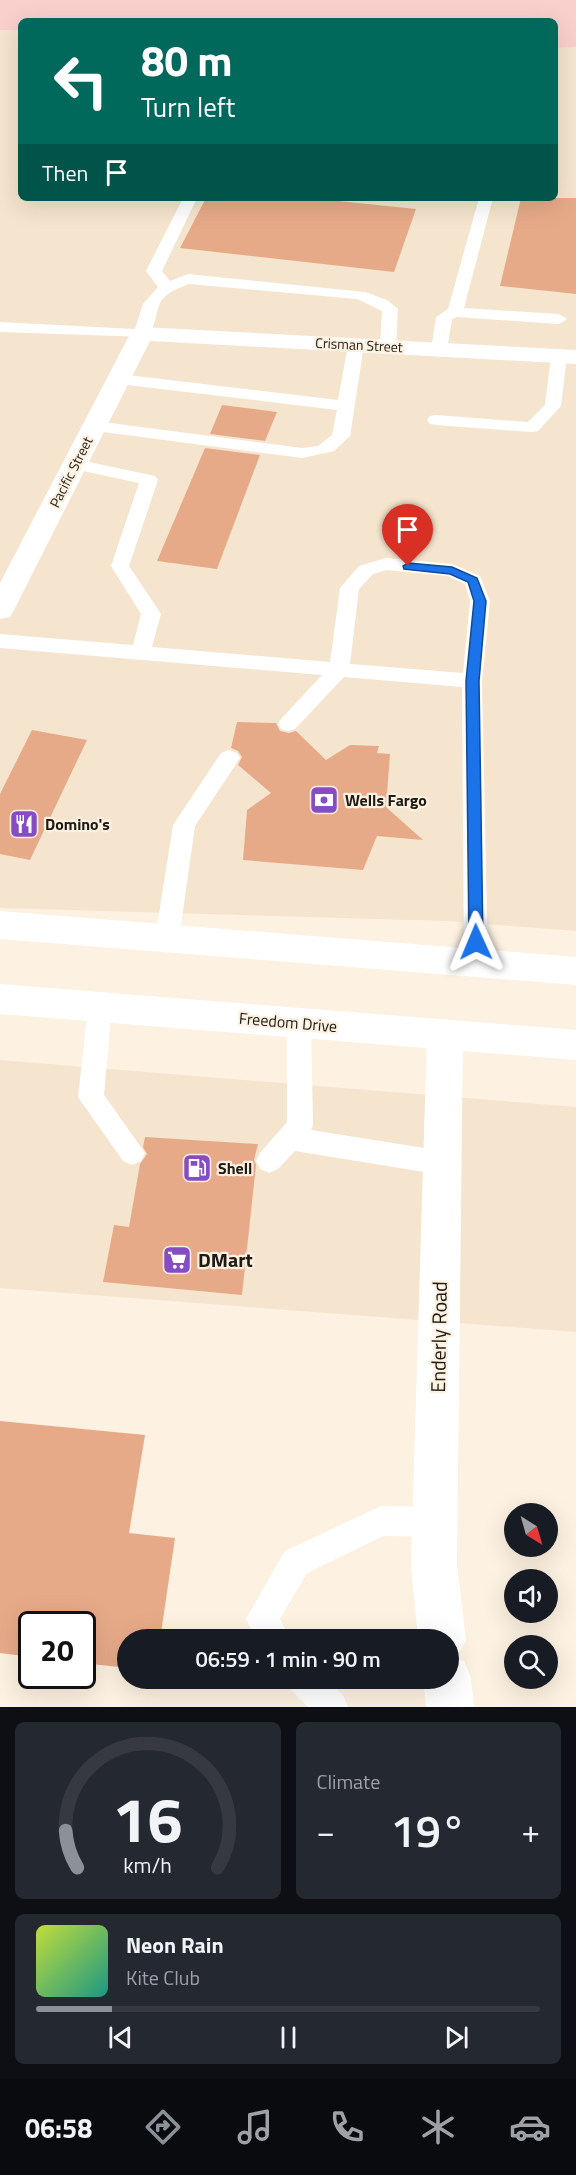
<!DOCTYPE html>
<meta charset="utf-8">
<style>
:root{--surface:#171b24;--page:#242831;--text:#f1f3f6;--muted:#9ea1a6;--line:#363941;--accent:#8c9099}
body{margin:0;font-family:"Titillium Web",sans-serif;background:var(--page);color:var(--text);height:100vh;display:flex;flex-direction:column;font-size:22px;white-space:nowrap}
*{box-sizing:border-box;margin:0}
p{font-size:20px;color:var(--muted)}
.icon{flex:none;width:33px;height:33px;fill:none;stroke:currentColor;stroke-width:2;stroke-linecap:round;stroke-linejoin:round}
.map{position:relative;height:1707px;overflow:hidden}
.details{display:flex;flex-direction:column;gap:15px;padding:15px;background:#0d0f14;flex:1}
.details>*{flex:none}
.top-card{position:absolute;left:18px;top:18px;width:540px;height:183px;border-radius:9px;box-shadow:0 6px 24px #0002;background:#00695c;color:#fff;overflow:hidden}
.needle{width:39px;rotate:143deg}
.fabs{position:absolute;left:504px;top:1503px;display:grid;gap:12px}
.fabs a{display:grid;place-items:center;width:54px;height:54px;border-radius:50%;background:var(--surface);box-shadow:0 6px 24px #0002;font-size:30px}
.speed{position:absolute;left:18px;top:1611px;display:flex;gap:12px;font-size:30px;font-weight:700;text-align:center}
.speed>*{display:grid;place-content:center;width:78px;height:78px;border-radius:50%;background:var(--surface);box-shadow:0 6px 24px #0002;line-height:1}
.speed .limit{border:3px solid #111;border-radius:9px;background:#fff;color:#111}
.pin{position:absolute;display:grid;place-items:center;width:51px;height:51px;color:#fff;margin:-62px -26px;border-radius:50% 50% 50% 0;rotate:-45deg;box-shadow:0 0 6px #0007}
.pin .icon{rotate:45deg}
.me{position:absolute;width:66px;margin:-33px;rotate:359deg;stroke-linejoin:round;filter:drop-shadow(0 0 4px #0008)}
.turn{display:flex;align-items:center;gap:21px;height:126px;padding:0 24px;font-size:27px}
.turn .icon{width:78px;height:78px;stroke-width:2.5}
.turn b{display:block;font-size:42px;line-height:51px}
.then{display:flex;align-items:center;height:57px;padding:0 24px;background:#0003;gap:12px;font-size:22px}
.big{font-size:45px;font-weight:600;line-height:1.1}
.details .tile{flex:1;display:flex;flex-direction:column;justify-content:center;gap:9px;min-width:0;padding:0 21px;border-radius:9px;background:var(--page)}
.details .dial{align-items:center;gap:0}
.dial svg{height:156px;overflow:visible;fill:none;stroke:var(--line);stroke-width:7;stroke-linecap:round;text-anchor:middle}
.dial text{fill:var(--text);stroke:none}
.song{display:flex;align-items:center;gap:18px}
.cover{width:72px;height:72px;border-radius:9px;background:linear-gradient(135deg,hsl(70 70% 55%),hsl(170 70% 35%))}
.played{height:6px;border-radius:3px;background:linear-gradient(90deg,var(--accent) 15%,var(--line) 15%)}
.keys{display:flex;justify-content:space-around;direction:ltr}
.heat{display:flex;justify-content:space-between;align-items:center;font-size:33px;direction:ltr}
.details .tiles{flex:1;display:grid;gap:15px;grid-template-columns:1fr 1fr}
.tile:last-child{grid-column:span 2}
.trip{position:absolute;left:117px;top:1629px;width:342px;height:60px;border-radius:30px;background:var(--surface);box-shadow:0 6px 24px #0002;font-weight:600;line-height:60px;text-align:center}
.dock{display:flex;height:96px;justify-content:space-around;align-items:center;background:#090b0e;color:var(--muted)}
.dock .icon{width:42px;height:42px}
.dock .selected{color:var(--accent)}
.dock b{font-size:27px;color:var(--text)}
.map>svg:first-child{display:block}
.built{fill:#f5e5ce}
.green{fill:#fad0cd}
.building{fill:#e7aa89}
.lines{fill:none;stroke-linecap:round;stroke-linejoin:round}
.service{fill:#fff;fill-rule:evenodd}
.minor{fill:#fff;fill-rule:evenodd}
.primary{fill:#fff;fill-rule:evenodd}
.route{fill:#1a73e8;stroke:#114b97;stroke-width:1.5}
.labels{text-anchor:middle;stroke-width:4.5;stroke-linejoin:round;paint-order:stroke}
.far-street-label{font-size:14px;fill:#1e1a14;stroke:#fdf1e1}
.poi-label{font-size:16px;font-weight:bold;fill:#1e1a14;stroke:#fdf1e1;text-anchor:start}
.street-label{font-size:16px;fill:#1e1a14;stroke:#fdf1e1}
.near-poi-label{font-size:20px;font-weight:bold;fill:#1e1a14;stroke:#fdf1e1;text-anchor:start}
.near-street-label{font-size:20px;fill:#1e1a14;stroke:#fdf1e1}
</style>
<div class="map">
<svg width="576" height="1707" viewBox="0 0 576 1707">
<rect width="100%" height="100%" fill="#fdf1e1"/>
<path class="built" d="M0 22 21 23V198H555V46L576 47V931L447 921 0 908Z
M0 1060 576 1107V1332L0 1288Z"/>
<path class="green" d="M0 0H576V47L555 48V21H21V30H0Z"/>
<path class="building" d="M206 198H309L416 209 394 272 180 248Z
M521 198H576V294L500 286Z
M222 405 277 412 265 441 210 434Z
M205 448 260 455 217 569 157 561Z
M237 722 276 723 280 731 289 733 296 731 326 760 350 745 379 746 377 753 390 754 386 807 423 840 377 836 363 870 243 860 247 810 271 793 238 765 242 757 238 751 231 748Z
M32 730 87 740 30 860 0 854V794Z
M145 1137 258 1144 254 1160 256 1165 242 1295 103 1282 114 1225 129 1227 140 1164 147 1154 143 1147Z
M0 1421 145 1435 129 1533 175 1538 160 1640H128V1668L82 1663V1624H32V1657L0 1653Z"/>
<g class="lines">
<path class="service" d="M183 198H197L162 271 170 281 188 274 365 292 387 300 398 309 396 347 394 350H382L380 347 382 311 357 299 189 284C147 299 165 309 148 337L0 332V322L135 329 143 304 158 287 146 271Z
M479 198H493L464 308 559 314 567 319 559 324 457 317 452 319 447 350 439 355 433 353 431 350 436 317 448 309Z
M356 340 364 345 350 436 334 451 302 458 95 431 89 430 86 426 89 422 95 421 302 448 318 446 332 435 337 410 119 384 111 379 119 374 338 400 348 345Z
M559 351 567 356 561 406 538 431 532 432 436 425 430 424 427 420 430 416 436 415 528 422 545 405 551 356Z
M75 459 155 476 158 480 129 566 161 614 152 647 330 662 340 588 359 566 386 558 452 564 480 576 490 601 482 681 488 964 484 971 476 974 468 971 464 964 462 687 344 677 295 729 288 731 281 729 278 724 281 719 322 675 0 648V634L133 645 141 614 111 566 139 483 69 468 66 464 69 460ZM387 570 448 576 465 584 470 601 463 673 350 664 359 589 373 574Z
M229 750 237 753 240 758 195 826 179 939 175 946 167 948 159 946 155 939 173 825 221 753Z
M100 997 109 1000 112 1007 104 1095 145 1153 141 1161 132 1165 123 1161 78 1097 88 1007 91 1000Z
M299 1013 308 1016 311 1023 313 1126 311 1130 443 1151 452 1155 456 1163 452 1171 443 1175 295 1151 278 1169 269 1173 260 1169 256 1161 260 1153 287 1122V1023L290 1016Z
M381 1506 435 1507 446 1511 450 1522 446 1533 435 1537 383 1536 307 1573 280 1619 291 1640H256L246 1619 285 1551Z
M287 1678H326L343 1695 348 1707H308L291 1690Z"/>
<path class="minor" d="M142 327 576 350V364L150 341 14 610 10 617 0 619V583L130 334 134 329Z
M445 1019 458 1023 463 1034 457 1565 466 1640 456 1658 464 1661 471 1678 474 1707H426L423 1678H448V1640H418L411 1565 427 1034 432 1023Z"/>
<path class="primary" d="M0 911 576 957V985L0 939Z
M0 984 576 1030V1060L0 1014Z"/>
</g>
<path class="route" d="M408 563 452 567 477 578 486 601 479 681 483 942 481 946H471L469 942 466 681 474 601 468 582 450 574 404 569 403 566Z"/>
<defs>
<g id="bank-square" transform="scale(1.5)"><rect x="-9" y="-9" width="18" height="18" rx="4" fill="#854cc3" stroke="#fdf1e1"/><path d="M-6-4H6V4H-6ZM0-2.3a2.3 2.3 0 1 0 0 4.6a2.3 2.3 0 1 0 0-4.6Z" fill="#fff"/></g>
<g id="restaurant-square" transform="scale(1.5)"><rect x="-9" y="-9" width="18" height="18" rx="4" fill="#854cc3" stroke="#fdf1e1"/><path d="M-5-6h1v4h1v-4h1v4h1v-4h1v5L-1.5 .5V6h-2V.5L-5-1ZM5-6V6H3V1.5H1.5Q1.5-4 5-6Z" fill="#fff"/></g>
<g id="fuel-square" transform="scale(1.5)"><rect x="-9" y="-9" width="18" height="18" rx="4" fill="#854cc3" stroke="#fdf1e1"/><path d="M-5.5-6h7V0h2V4h1.3V-2.5L3-4.5l.8-.8L6-3V5H2.5V1h-1V6h-7ZM-4.2-4.7v3.2H.2V-4.7Z" fill="#fff"/></g>
<g id="supermarket-square" transform="scale(1.5)"><rect x="-9" y="-9" width="18" height="18" rx="4" fill="#854cc3" stroke="#fdf1e1"/><path d="M-6-5.5h2.5l.6 2H6L4.5 2H-2.5L-4.4-4H-6ZM-1.5 3.2a1.3 1.3 0 1 0 .1 0ZM3 3.2a1.3 1.3 0 1 0 .1 0Z" fill="#fff"/></g>
</defs>
<g fill-rule="evenodd">
<use href="#bank-square" x="324" y="800"/>
<use href="#restaurant-square" x="24" y="824"/>
<use href="#fuel-square" x="197" y="1168"/>
<use href="#supermarket-square" x="177" y="1260"/>
</g>
<g class="labels">
<g class="far-street-label">
<text transform="translate(359 345) rotate(3)" y="5">Crisman Street</text>
<text transform="translate(71 472) rotate(-63)" y="5">Pacific Street</text>
</g>
<g class="poi-label">
<text x="345" y="806">Wells Fargo</text>
<text x="45" y="830">Domino's</text>
<text x="218" y="1174">Shell</text>
</g>
<g class="street-label">
<text transform="translate(288 1022) rotate(5)" y="6">Freedom Drive</text>
</g>
<g class="near-poi-label">
<text x="198" y="1267">DMart</text>
</g>
<g class="near-street-label">
<text transform="translate(439 1337) rotate(-89)" y="7">Enderly Road</text>
</g>
</g>
</svg>
<div class="fabs">
<a><svg class="needle" viewBox="-14 -14 28 28"><path d="M0-13l5 13h-10z" fill="#e53935"/><path d="M0 13l5-13h-10z" fill="#9ea1a6"/></svg></a>
<a><svg class="icon" aria-label="sound" viewBox="0 0 24 24"><path d="M4 9h4l5-4v14l-5-4H4zM17 9q2 3 0 6"/></svg></a>
<a><svg class="icon" aria-label="search" viewBox="0 0 24 24"><circle cx="10" cy="10" r="6"/><path d="M15 15l6 6"/></svg></a>
</div>
<div class="speed"><div class="limit">20</div></div>
<div class="pin" style="left:408px;top:566px;background:#d93025"><svg class="icon" aria-label="arrive" viewBox="0 0 24 24"><path d="M6 21V4h12l-3 4 3 4H6"/></svg></div>
<svg class="me" style="left:476px;top:942px" viewBox="-20 -20 40 40"><path d="M0-17L14 15 0 8-14 15z" fill="#1a73e8" stroke="#fff" stroke-width="4"/></svg>
<div class="trip">06:59 · 1 min · 90 m</div>
<div class="top-card">
<div class="turn"><svg class="icon" aria-label="left" viewBox="0 0 24 24"><path d="M17 20v-9H6M10 6l-5 5 5 5"/></svg><div><b>80 m</b>Turn left</div></div>
<div class="then">Then<svg class="icon" aria-label="arrive" viewBox="0 0 24 24"><path d="M6 21V4h12l-3 4 3 4H6"/></svg></div>
</div>
</div>
<section class="details">
<div class="tiles">
<div class="tile dial"><svg viewBox="0 0 100 80">
<path d="M14 69A42 42 0 1 1 86 69"/>
<path d="M14 69A42 42 0 0 1 8 50" stroke="#8c9099"/>
<text x="50" y="56" font-size="32" font-weight="700">16</text>
<text x="50" y="72" font-size="11">km/h</text>
</svg></div>
<div class="tile"><p>Climate</p>
<div class="heat"><a>−</a><b class="big">19°</b><a>+</a></div>
</div>
<div class="tile">
<div class="song"><i class="cover"></i><div><b>Neon Rain</b><p>Kite Club</p></div></div>
<div class="played"></div>
<div class="keys"><svg class="icon" aria-label="previous" viewBox="0 0 24 24"><path d="M18 5L8 12l10 7zM5 5v14"/></svg><svg class="icon" aria-label="pause" viewBox="0 0 24 24"><path d="M8 5v14M16 5v14"/></svg><svg class="icon" aria-label="next" viewBox="0 0 24 24"><path d="M6 5l10 7-10 7zM19 5v14"/></svg></div>
</div>
</div>
</section>
<nav class="dock">
<b>06:58</b>
<svg class="icon selected" aria-label="directions" viewBox="0 0 24 24"><path d="M12 3l9 9-9 9-9-9zM9 14v-3h6M13 9l2 2-2 2"/></svg>
<svg class="icon" aria-label="music" viewBox="0 0 24 24"><path d="M9 18V5l10-2v13"/><circle cx="6" cy="18" r="3"/><circle cx="16" cy="16" r="3"/></svg>
<svg class="icon" aria-label="phone" viewBox="0 0 24 24"><path d="M5 4h4l2 5-3 2q2 4 5 5l2-3 5 2v4C11 20 4 13 5 4z"/></svg>
<svg class="icon" aria-label="climate" viewBox="0 0 24 24"><path d="M12 3v18M4 7l16 10M4 17L20 7"/></svg>
<svg class="icon" aria-label="car" viewBox="0 0 24 24"><path d="M5 17H2v-5l4-1 3-4h7l3 4 3 1v5h-3M9 17h6M6 11h13"/><circle cx="7" cy="17" r="2"/><circle cx="17" cy="17" r="2"/></svg>
</nav>
